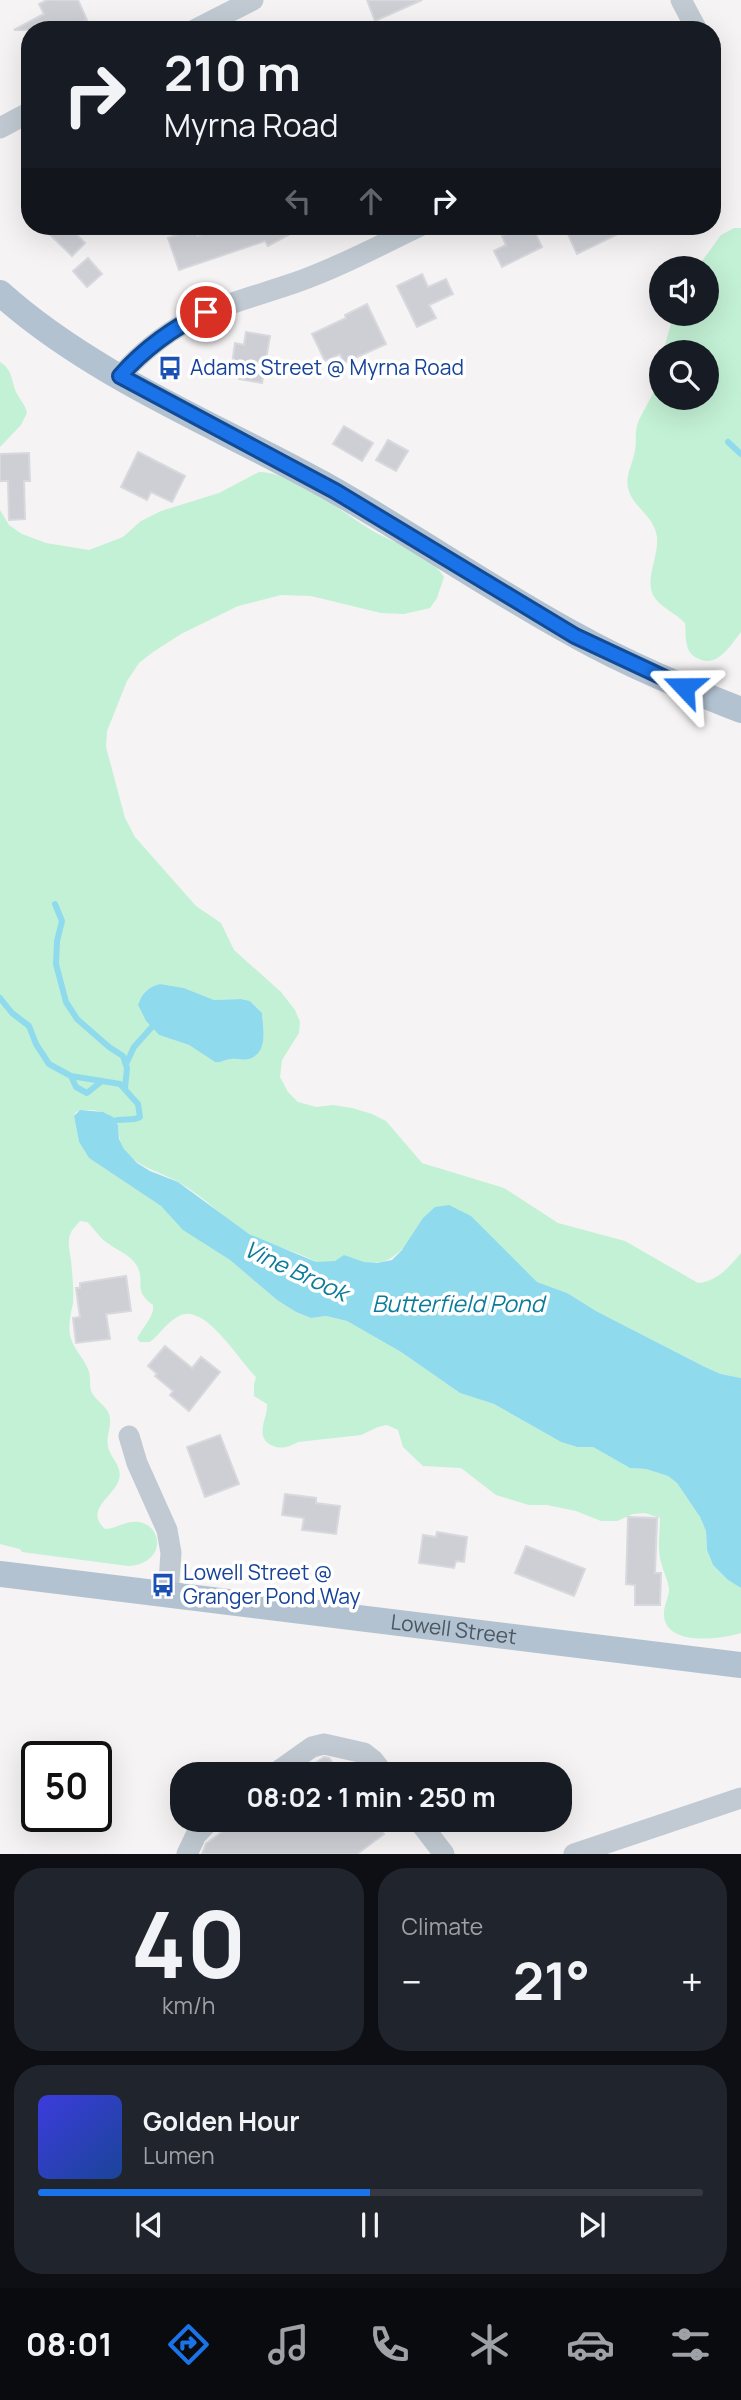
<!DOCTYPE html>
<meta charset="utf-8">
<style>
:root{--surface:#171b24;--page:#20242c;--text:#f1f3f6;--muted:#9ea1a6;--line:#363941;--accent:#1a73e8}
body{margin:0;font-family:Manrope,sans-serif;background:var(--page);color:var(--text);height:100vh;display:flex;flex-direction:column;font-size:26px;white-space:nowrap}
*{box-sizing:border-box;margin:0}
p{font-size:23px;color:var(--muted)}
.icon{flex:none;width:38px;height:38px;fill:none;stroke:currentColor;stroke-width:2;stroke-linecap:round;stroke-linejoin:round}
.map{position:relative;height:1854px;overflow:hidden}
.details{display:flex;flex-direction:column;gap:14px;padding:14px;background:#0d0f14;flex:1}
.details>*{flex:none}
.banner{position:absolute;left:21px;top:21px;width:700px;height:214px;border-radius:28px;box-shadow:0 7px 28px #0002;background:#171b24;color:var(--text);overflow:hidden}
.buttons{position:absolute;left:649px;top:256px;display:grid;gap:14px}
.buttons a{display:grid;place-items:center;width:70px;height:70px;border-radius:50%;background:var(--surface);box-shadow:0 7px 28px #0002;font-size:35px}
.speed{position:absolute;left:21px;top:1741px;display:flex;gap:14px;font-size:35px;font-weight:700;text-align:center}
.speed>*{display:grid;place-content:center;width:91px;height:91px;border-radius:50%;background:var(--surface);box-shadow:0 7px 28px #0002;line-height:1}
.speed .limit{border:4px solid #111;border-radius:10px;background:#fff;color:#111}
.pin{position:absolute;display:grid;place-items:center;width:60px;height:60px;color:#fff;margin:-30px;border:4px solid #fff;border-radius:50%;box-shadow:0 2px 7px #0007}
.me{position:absolute;width:77px;margin:-38px;rotate:293deg;stroke-linejoin:round;filter:drop-shadow(0 0 5px #0008)}
.turn{display:flex;align-items:center;gap:24px;height:147px;padding:0 28px;font-size:32px}
.turn .icon{width:91px;height:91px;stroke-width:2.5}
.turn b{display:block;font-size:49px;line-height:60px}
.lanes{display:flex;align-items:center;height:66px;padding:0 28px;background:#0003;justify-content:center;gap:35px;direction:ltr}
.lanes .off{opacity:.35}
.big{font-size:52px;font-weight:700;line-height:1.1}
.details .card{flex:1;display:flex;flex-direction:column;justify-content:center;gap:10px;min-width:0;padding:0 24px;border-radius:28px;background:var(--page)}
.details .dial{align-items:center;gap:0}
.dial b{font-size:91px;line-height:1}
.song{display:flex;align-items:center;gap:21px}
.cover{width:84px;height:84px;border-radius:10px;background:linear-gradient(135deg,hsl(240 70% 55%),hsl(220 70% 35%))}
.played{height:7px;border-radius:4px;background:linear-gradient(90deg,var(--accent) 50%,var(--line) 50%)}
.keys{display:flex;justify-content:space-around;direction:ltr}
.heat{display:flex;justify-content:space-between;align-items:center;font-size:38px;direction:ltr}
.details .tiles{flex:1;display:grid;gap:14px;grid-template-columns:1fr 1fr}
.card:last-child{grid-column:span 2}
.trip{position:absolute;left:170px;top:1762px;width:402px;height:70px;border-radius:28px;background:var(--surface);box-shadow:0 7px 28px #0002;font-weight:700;line-height:70px;text-align:center}
.tabs{display:flex;height:112px;justify-content:space-around;align-items:center;background:#090b0e;color:var(--muted)}
.tabs .icon{width:49px;height:49px}
.tabs .active{color:var(--accent)}
.tabs b{font-size:32px;color:var(--text)}
.map>svg:first-child{display:block}
.green{fill:#c3f1d5;fill-rule:evenodd}
.water{fill:#90daee}
.lines{fill:none;stroke-linecap:round;stroke-linejoin:round}
.stream{stroke:#90daee;stroke-width:6}
.building{fill:#cdcfd5;stroke:#d7d9de;stroke-width:2}
.minor{stroke:#c1cad2;stroke-width:21}
.major{stroke:#b3c2d1;stroke-width:26}
.route-casing{stroke:#114b97;stroke-width:18}
.route{stroke:#1a73e8;stroke-width:12}
.labels{text-anchor:middle;stroke-width:7;stroke-linejoin:round;paint-order:stroke}
.transit-label{font-size:21px;fill:#164399;stroke:#fff;text-anchor:start}
.street-label{font-size:21px;fill:#4a5661;stroke:#fff}
.water-label{font-size:23px;font-style:italic;fill:#0c7c9b;stroke:#fff}
</style>
<div class="map">
<svg width="741" height="1854" viewBox="0 0 741 1854">
<rect width="100%" height="100%" fill="#f5f3f3"/>
<path class="green" d="M734 228H741V632C730 646 717 669 697 658 692 656 688 651 687 645 685 638 686 630 685 623 676 613 659 607 653 595 645 578 659 556 657 537 654 515 633 508 628 488 625 476 633 463 635 451 637 440 634 430 639 420 648 402 656 391 661 371L662 397H707V352H663L674 313H707V268H697L721 235Z
M0 362C13 370 11 380 16 392 20 400 25 404 27 413L21 425 0 447Z
M259 472C293 472 339 510 368 528 393 544 427 551 444 577L437 598 430 608 404 614 381 613 311 596 281 595 238 606 181 634 153 652 139 663 127 681 107 731 106 747 125 818 135 837 196 906 221 923 234 950 281 992 295 1010 300 1022 299 1033 282 1060 280 1077 288 1092 298 1102 316 1107 333 1105 352 1108 372 1114 386 1121 422 1163 504 1188 558 1223 625 1241 698 1283C718 1281 729 1267 741 1253V1378L721 1374 705 1367 596 1311 566 1293 537 1282 521 1288C511 1284 510 1274 504 1266 499 1259 463 1239 454 1239 449 1239 444 1244 439 1247L418 1240C397 1247 396 1264 370 1263L390 1268 400 1266 419 1253H423L447 1257H470L494 1271 495 1275 492 1278 477 1268H472L469 1272 485 1297 479 1321 488 1342V1348L483 1352 477 1351C462 1342 408 1313 400 1301 397 1296 398 1290 395 1285 377 1276 357 1279 338 1273 326 1268 315 1261 304 1256 286 1248 266 1244 249 1234 225 1219 204 1197 180 1183 160 1171 140 1169 125 1151 119 1143 119 1134 118 1125 110 1111 91 1107 76 1112L74 1116 79 1142 89 1158 161 1206 184 1230 230 1260 277 1300 296 1312 311 1318 326 1316 347 1321 401 1352 460 1393 494 1404 561 1442 577 1447H593L630 1468 646 1469 668 1476 677 1483 700 1517 706 1531 707 1550 713 1565 728 1580 741 1588V1633C722 1639 667 1647 664 1616 663 1607 669 1598 669 1589 668 1579 663 1572 661 1562 657 1549 660 1532 660 1518L645 1513 633 1514 617 1521H601L576 1511 547 1505H529L496 1495 461 1468 423 1466 403 1447 398 1430 387 1425 378 1427 361 1435 298 1442C289 1447 281 1450 271 1445 254 1436 268 1418 267 1404L254 1396V1384L256 1377C239 1361 205 1302 179 1316 167 1322 160 1334 150 1342H140L137 1338 150 1318 153 1311V1305C132 1290 146 1283 137 1266 130 1254 116 1250 106 1242 98 1236 94 1228 87 1222L80 1221C75 1227 70 1231 69 1239 68 1245 70 1253 71 1260 72 1273 74 1289 73 1303 71 1313 68 1324 70 1335 73 1350 85 1358 89 1372 91 1379 89 1388 92 1393 97 1402 110 1408 110 1419 111 1428 106 1436 108 1446 109 1455 117 1461 119 1470 126 1493 80 1506 105 1529 117 1529 125 1520 138 1522 164 1525 166 1564 128 1566L22 1552 20 1549 0 1544V510L9 525 22 534 46 543 89 550 123 537 141 521 161 511 219 493ZM160 984 184 988 214 1000 241 999 250 1001 262 1013C263 1028 269 1053 249 1059 243 1061 238 1058 232 1059 225 1059 222 1063 215 1062L189 1045 159 1035 146 1021 138 1005C142 993 148 987 160 984Z"/>
<path class="water" d="M160 984 184 988 214 1000 241 999 250 1001 262 1013C263 1028 269 1053 249 1059 243 1061 238 1058 232 1059 225 1059 222 1063 215 1062L189 1045 159 1035 146 1021 138 1005C142 993 148 987 160 984Z
M80 1110 103 1112 113 1117 118 1125 119 1139 124 1149 137 1163 150 1171 178 1182 249 1234 316 1262 335 1261 344 1255 364 1262 377 1263 392 1260 402 1250 423 1218 435 1207 449 1205 471 1216 537 1282 567 1293 596 1311 705 1367 721 1374 741 1378V1588L728 1580 713 1565 707 1550 706 1531 700 1517 677 1483 668 1476 646 1469 630 1468 593 1447H577L561 1442 494 1404 460 1393 401 1352 347 1321 326 1316 311 1318 296 1312 277 1300 230 1260 183 1230 161 1206 89 1158 79 1142 74 1116Z"/>
<g class="lines">
<path class="stream" d="M728 442 741 454
M55 904 62 921 57 941 56 964 66 1002 77 1019 109 1047 123 1056 127 1068 125 1088
M0 998 12 1013 29 1026 36 1044 49 1064 71 1076 120 1084 138 1104 140 1117C133 1122 121 1117 110 1122
M127 1062 134 1047 151 1028
M71 1076 76 1087 87 1093 102 1081"/>
</g>
<path class="building" d="M47 0H78L87 20 67 30H14L44 14 39 4Z
M367 0H422L375 21Z
M41 226H86L77 235 85 243 72 256Z
M228 226H305L268 246 265 241 179 270 168 238 195 229 197 236Z
M522 226H532L542 247 502 267 494 251 506 245 502 236Z
M575 226H634L577 254 566 230Z
M88 258 102 274 87 287 73 271Z
M422 274 428 287 446 279 453 294 429 305 436 318 417 327 397 286Z
M367 304 386 344 344 363 340 354 325 361 312 334 346 318 345 315Z
M246 332 270 336 262 383 239 379 240 366 232 365 235 343 244 345Z
M344 426 373 443 362 461 333 444Z
M388 440 408 451 396 471 376 460Z
M138 452 185 476 172 502 151 492 147 500 121 487Z
M29 453 30 481H24L25 519 9 520 8 481H0V454Z
M126 1276 131 1311 106 1314 110 1339 76 1343 73 1318 80 1317 76 1288H80V1283Z
M165 1346 192 1368 201 1357 220 1372 189 1411 170 1395 173 1391 155 1376 157 1374 148 1366Z
M220 1435 239 1484 205 1497 187 1447Z
M285 1494 316 1498V1503L340 1506 336 1534 302 1530 304 1518 282 1515Z
M628 1517 657 1518 655 1573H661L660 1605H635V1585L626 1584Z
M437 1532 467 1537 464 1562 456 1561 454 1568 419 1563 423 1535 436 1537Z
M526 1546 585 1569 574 1596 515 1573Z
M324 1757 329 1758 340 1774H300Z
M238 1820H374L384 1834 357 1854H202L206 1844Z"/>
<g class="lines">
<path class="minor" d="M681 0 697 30
M194 30 253 0
M0 128 30 112
M120 376C177 313 221 308 297 282 340 267 380 245 420 226
M129 1436 137 1463 167 1530 171 1553 168 1595
M274 1774 312 1747 324 1744 364 1753 373 1760 384 1774
M418 1820 444 1854
M187 1854 196 1835 210 1820
M574 1854 741 1798"/>
<g class="major">
<path d="M0 293C91 375 216 425 323 484 409 532 490 589 577 636 629 665 685 688 741 710"/>
<path id="s1" d="M0 1574 741 1665"/>
</g>
</g>
<g class="lines">
<g class="route-casing">
<path id="route" d="M206 312C172 328 145 348 120 376L335 491 575 636 684 687"/>
</g>
<use href="#route" class="route"/>
</g>
<defs>
<g id="bus-bare" transform="scale(1.89)"><path d="M-5-6H5V4H4V6H2V4H-2V6H-4V4H-5ZM-3.5-4V0h7V-4ZM-3.5 1.2v1.5H-2V1.2ZM2 1.2v1.5H3.5V1.2Z" fill="#1a4fb4" stroke="#fff" stroke-width="2.5" paint-order="stroke"/></g>
</defs>
<g fill-rule="evenodd">
<use href="#bus-bare" x="170" y="368"/>
<use href="#bus-bare" x="163" y="1585"/>
</g>
<g class="labels">
<g class="transit-label">
<text x="190" y="375">Adams Street @ Myrna Road</text>
<text x="183" y="1580">Lowell Street @<tspan x="183" dy="24">Granger Pond Way</tspan></text>
</g>
<g class="street-label">
<text dy="7" stroke="none"><textPath href="#s1" startOffset="457">Lowell Street</textPath></text>
</g>
<g class="water-label">
<text transform="translate(296 1271) rotate(25)" y="8">Vine Brook</text>
<text x="458" y="1312">Butterfield Pond</text>
</g>
</g>
</svg>
<div class="buttons">
<a><svg class="icon" aria-label="sound" viewBox="0 0 24 24"><path d="M4 9h4l5-4v14l-5-4H4zM17 9q2 3 0 6"/></svg></a>
<a><svg class="icon" aria-label="search" viewBox="0 0 24 24"><circle cx="10" cy="10" r="6"/><path d="M15 15l6 6"/></svg></a>
</div>
<div class="speed"><div class="limit">50</div></div>
<div class="pin" style="left:206px;top:312px;background:#d93025"><svg class="icon" aria-label="arrive" viewBox="0 0 24 24"><path d="M6 21V4h12l-3 4 3 4H6"/></svg></div>
<svg class="me" style="left:684px;top:687px" viewBox="-20 -20 40 40"><path d="M0-17L14 15 0 8-14 15z" fill="#1a73e8" stroke="#fff" stroke-width="4"/></svg>
<div class="trip">08:02 · 1 min · 250 m</div>
<div class="banner">
<div class="turn"><svg class="icon" aria-label="right" viewBox="0 0 24 24"><path d="M7 20v-9h11M14 6l5 5-5 5"/></svg><div><b>210 m</b>Myrna Road</div></div>
<div class="lanes"><svg class="icon off" aria-label="left" viewBox="0 0 24 24"><path d="M17 20v-9H6M10 6l-5 5 5 5"/></svg><svg class="icon off" aria-label="ahead" viewBox="0 0 24 24"><path d="M12 20V5M6 11l6-6 6 6"/></svg><svg class="icon" aria-label="right" viewBox="0 0 24 24"><path d="M7 20v-9h11M14 6l5 5-5 5"/></svg></div>
</div>
</div>
<section class="details">
<div class="tiles">
<div class="card dial"><b>40</b><p>km/h</p></div>
<div class="card"><p>Climate</p>
<div class="heat"><a>−</a><b class="big">21°</b><a>+</a></div>
</div>
<div class="card">
<div class="song"><i class="cover"></i><div><b>Golden Hour</b><p>Lumen</p></div></div>
<div class="played"></div>
<div class="keys"><svg class="icon" aria-label="previous" viewBox="0 0 24 24"><path d="M18 5L8 12l10 7zM5 5v14"/></svg><svg class="icon" aria-label="pause" viewBox="0 0 24 24"><path d="M8 5v14M16 5v14"/></svg><svg class="icon" aria-label="next" viewBox="0 0 24 24"><path d="M6 5l10 7-10 7zM19 5v14"/></svg></div>
</div>
</div>
</section>
<nav class="tabs">
<b>08:01</b>
<svg class="icon active" aria-label="directions" viewBox="0 0 24 24"><path d="M12 3l9 9-9 9-9-9zM9 14v-3h6M13 9l2 2-2 2"/></svg>
<svg class="icon" aria-label="music" viewBox="0 0 24 24"><path d="M9 18V5l10-2v13"/><circle cx="6" cy="18" r="3"/><circle cx="16" cy="16" r="3"/></svg>
<svg class="icon" aria-label="phone" viewBox="0 0 24 24"><path d="M5 4h4l2 5-3 2q2 4 5 5l2-3 5 2v4C11 20 4 13 5 4z"/></svg>
<svg class="icon" aria-label="climate" viewBox="0 0 24 24"><path d="M12 3v18M4 7l16 10M4 17L20 7"/></svg>
<svg class="icon" aria-label="car" viewBox="0 0 24 24"><path d="M5 17H2v-5l4-1 3-4h7l3 4 3 1v5h-3M9 17h6M6 11h13"/><circle cx="7" cy="17" r="2"/><circle cx="17" cy="17" r="2"/></svg>
<svg class="icon" aria-label="filters" viewBox="0 0 24 24"><path d="M4 7h16M4 17h16"/><circle cx="9" cy="7" r="2"/><circle cx="15" cy="17" r="2"/></svg>
</nav>
